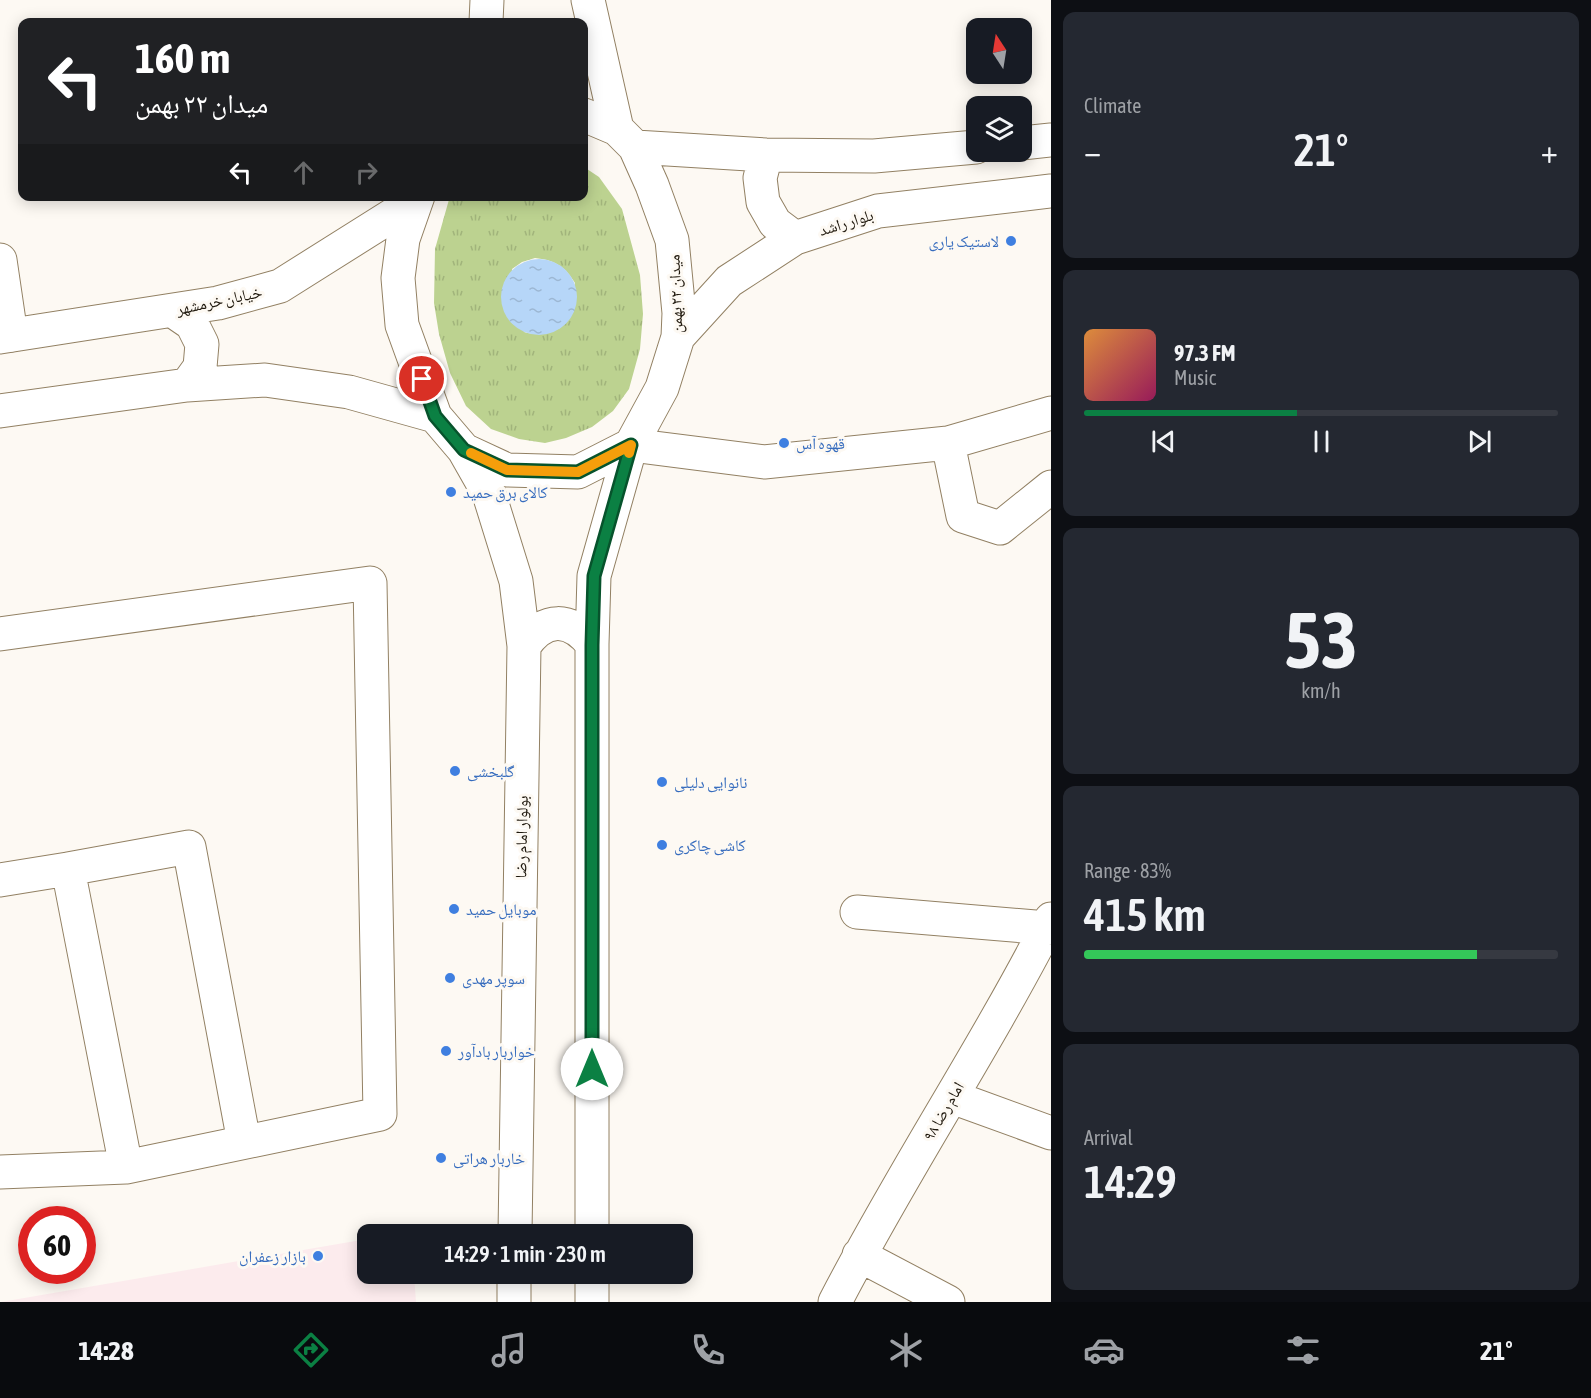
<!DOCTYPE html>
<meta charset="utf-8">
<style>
:root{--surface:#171b24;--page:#242831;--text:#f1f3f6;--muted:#9ea1a6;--line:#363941;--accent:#0b8043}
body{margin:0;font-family:"Asap Condensed","Noto Naskh Arabic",sans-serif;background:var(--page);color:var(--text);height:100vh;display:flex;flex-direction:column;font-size:22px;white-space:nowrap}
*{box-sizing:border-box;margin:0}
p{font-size:20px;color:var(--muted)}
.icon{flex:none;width:33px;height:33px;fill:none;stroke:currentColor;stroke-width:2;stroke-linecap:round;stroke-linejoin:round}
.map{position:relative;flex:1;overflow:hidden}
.panel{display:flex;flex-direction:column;gap:12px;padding:12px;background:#0d0f14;width:540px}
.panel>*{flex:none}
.top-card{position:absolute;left:18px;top:18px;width:570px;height:183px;border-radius:12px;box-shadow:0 3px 15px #0003;background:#202124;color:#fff;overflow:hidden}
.needle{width:39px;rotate:348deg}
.controls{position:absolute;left:966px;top:18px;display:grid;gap:12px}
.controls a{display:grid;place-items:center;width:66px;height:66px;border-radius:12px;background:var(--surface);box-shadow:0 3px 15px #0003;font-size:30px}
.speed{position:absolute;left:18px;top:1206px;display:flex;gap:12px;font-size:30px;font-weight:700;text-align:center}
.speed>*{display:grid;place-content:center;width:78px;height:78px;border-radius:50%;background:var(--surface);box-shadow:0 3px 15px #0003;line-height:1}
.speed .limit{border:9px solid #d22;background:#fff;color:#111}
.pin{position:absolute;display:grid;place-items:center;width:51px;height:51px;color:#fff;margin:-26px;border:3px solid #fff;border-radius:50%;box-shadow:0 2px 6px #0007}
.me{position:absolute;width:66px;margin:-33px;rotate:0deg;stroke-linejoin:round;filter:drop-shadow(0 0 4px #0008)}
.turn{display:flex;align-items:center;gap:21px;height:126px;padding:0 18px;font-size:27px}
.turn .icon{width:78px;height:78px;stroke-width:2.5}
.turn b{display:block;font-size:42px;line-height:51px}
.lanes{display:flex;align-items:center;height:57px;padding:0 18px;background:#0003;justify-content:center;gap:30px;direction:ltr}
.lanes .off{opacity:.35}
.big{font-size:45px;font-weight:600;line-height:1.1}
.panel .card{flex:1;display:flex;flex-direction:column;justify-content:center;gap:9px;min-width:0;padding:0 21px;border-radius:12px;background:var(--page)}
.panel .dial{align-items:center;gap:0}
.dial b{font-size:78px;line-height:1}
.song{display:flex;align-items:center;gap:18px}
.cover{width:72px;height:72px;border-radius:9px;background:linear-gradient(135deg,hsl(30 70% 55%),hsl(330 70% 35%))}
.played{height:6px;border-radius:3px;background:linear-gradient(90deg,var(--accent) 45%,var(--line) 45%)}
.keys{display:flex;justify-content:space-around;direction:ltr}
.heat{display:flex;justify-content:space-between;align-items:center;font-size:33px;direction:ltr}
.charge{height:9px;border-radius:4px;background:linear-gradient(90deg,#34c759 83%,var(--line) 0)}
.trip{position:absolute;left:357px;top:1224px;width:336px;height:60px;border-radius:12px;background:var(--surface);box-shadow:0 3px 15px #0003;font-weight:600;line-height:60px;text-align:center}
.tab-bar{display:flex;height:96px;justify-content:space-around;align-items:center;background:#090b0e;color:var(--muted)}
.tab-bar .icon{width:42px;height:42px}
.tab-bar .selected{color:var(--accent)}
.tab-bar b{font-size:27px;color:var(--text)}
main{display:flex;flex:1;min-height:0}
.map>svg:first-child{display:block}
.commercial{fill:#fcebed}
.grass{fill:url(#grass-tufts);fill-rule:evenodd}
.water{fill:url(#water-ripples)}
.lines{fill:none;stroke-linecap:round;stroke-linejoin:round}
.minor-casing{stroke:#928063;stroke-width:35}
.major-casing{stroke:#928063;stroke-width:35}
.minor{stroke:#fff;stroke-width:33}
.major{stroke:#fff;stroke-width:33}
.route-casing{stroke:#07532c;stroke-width:15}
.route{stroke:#0b8043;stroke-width:10}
.slow{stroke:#f59e0b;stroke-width:10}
.shop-dot{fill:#3f7fe0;stroke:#fdf9f3;stroke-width:2}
.labels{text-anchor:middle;stroke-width:6;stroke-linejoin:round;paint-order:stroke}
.street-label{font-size:16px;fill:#1f180d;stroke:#fdf9f3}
.shop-label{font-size:16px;fill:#366cbe;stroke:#fdf9f3;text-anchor:start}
</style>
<main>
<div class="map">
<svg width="1051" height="1302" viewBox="0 0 1051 1302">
<defs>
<pattern id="grass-tufts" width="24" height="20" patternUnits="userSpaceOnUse" patternTransform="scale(1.5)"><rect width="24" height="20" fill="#bcd290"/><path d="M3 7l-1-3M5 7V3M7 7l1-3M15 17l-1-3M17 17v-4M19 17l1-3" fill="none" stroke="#a1b47b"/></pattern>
<pattern id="water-ripples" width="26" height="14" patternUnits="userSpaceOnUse" patternTransform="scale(1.5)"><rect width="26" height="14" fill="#b6d6f8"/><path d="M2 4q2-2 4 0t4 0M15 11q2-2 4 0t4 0" fill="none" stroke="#9cb7d3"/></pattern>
</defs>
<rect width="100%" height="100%" fill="#fdf9f3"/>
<path class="commercial" d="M367 1239 368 1274H414L416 1302H1Z"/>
<path class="grass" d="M584 167 599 177 622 209 640 275 643 314 640 349 629 389 613 411 592 427 566 438 545 443 519 439 491 429 466 406 450 373 439 334 434 303 435 249 450 196H584ZM535 258C554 260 565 266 575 283L560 328C547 334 538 336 524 332L512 269 522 262Z"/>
<path class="water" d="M501 297a38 38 0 1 1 76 0a38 38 0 1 1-76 0Z"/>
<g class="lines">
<g class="minor-casing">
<path id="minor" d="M0 260 11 335
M948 443 963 516 1000 528 1051 487
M631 445 764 462 948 443 1051 413
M0 634 370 583 380 1114 126 1167
M68 869 189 847 244 1142
M0 880 68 869 126 1167 0 1172
M857 912 1047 928
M952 1097 1051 1133
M859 1255 948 1302
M835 1302C902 1172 984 1050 1051 919"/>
</g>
<g class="major-casing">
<path id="major" d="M588 0 617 129
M486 22 487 0
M1022 143 1051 140
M635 147 766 155 874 156 976 147
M766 155 760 178 763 202 775 223 795 238
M418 196 403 239 398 278 402 325 435 416 464 450 507 470 578 472 631 445 662 388 678 337 679 313 672 240 652 185 635 147 617 129 584 115
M173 311 192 324 202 344 200 367 187 385
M0 337 218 303 280 286 415 201
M678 337 729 281 795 238 878 211 1051 191
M0 411 187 385 265 380 349 392 435 416
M464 450 489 494 516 581 524 646 515 1234
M524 646C545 616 570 617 592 644
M592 1234V644L594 576 631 445
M592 1274V1302
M514 1302V1274"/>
</g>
<use href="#minor" class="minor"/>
<use href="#major" class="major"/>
</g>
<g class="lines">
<g class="route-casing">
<path id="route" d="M422 379 435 416 464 450 507 470 578 472 631 445 594 576 592 645V1069"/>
</g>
<use href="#route" class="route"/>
<path class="slow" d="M471 453 507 470 578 472 631 445 629 453"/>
</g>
<g class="shop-dot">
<circle cx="1011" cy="241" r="6"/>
<circle cx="784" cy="443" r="6"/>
<circle cx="451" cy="492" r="6"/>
<circle cx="455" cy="771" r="6"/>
<circle cx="662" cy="782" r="6"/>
<circle cx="662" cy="845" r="6"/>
<circle cx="454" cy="909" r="6"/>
<circle cx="450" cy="978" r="6"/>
<circle cx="446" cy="1051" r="6"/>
<circle cx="441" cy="1158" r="6"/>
<circle cx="318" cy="1256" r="6"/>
</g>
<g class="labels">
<g class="street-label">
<text transform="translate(846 222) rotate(-17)" y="6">بلوار راشد</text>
<text transform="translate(675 294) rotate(-92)" y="6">میدان ۲۲ بهمن</text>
<text transform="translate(219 300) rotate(-12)" y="6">خیابان خرمشهر</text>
<text transform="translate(521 837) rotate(-89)" y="6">بولوار امام رضا</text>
<text transform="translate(943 1111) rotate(-60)" y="6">امام رضا ۹۸</text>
</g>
<g class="shop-label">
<text x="999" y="247" text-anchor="end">لاستیک یاری</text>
<text x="796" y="449">قهوه آس</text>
<text x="463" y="498">کالای برق حمید</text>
<text x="467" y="777">گلبخشی</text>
<text x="674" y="788">نانوایی دلیلی</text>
<text x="674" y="851">کاشی چاکری</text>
<text x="466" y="915">موبایل حمید</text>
<text x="462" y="984">سوپر مهدی</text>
<text x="458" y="1057">خواربار بادآور</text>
<text x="453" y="1164">خاربار هراتی</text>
<text x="306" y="1262" text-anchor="end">بازار زعفران</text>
</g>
</g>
</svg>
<div class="controls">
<a><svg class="needle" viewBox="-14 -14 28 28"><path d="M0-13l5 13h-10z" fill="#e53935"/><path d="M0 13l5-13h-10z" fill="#9ea1a6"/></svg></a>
<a><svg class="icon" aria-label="layers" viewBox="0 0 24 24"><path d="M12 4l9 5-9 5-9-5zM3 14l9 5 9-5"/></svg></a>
</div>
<div class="speed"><div class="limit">60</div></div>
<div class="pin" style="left:422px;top:379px;background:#d93025"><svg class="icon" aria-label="arrive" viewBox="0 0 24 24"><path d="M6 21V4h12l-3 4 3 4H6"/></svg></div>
<svg class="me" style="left:592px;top:1069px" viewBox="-20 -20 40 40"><circle r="19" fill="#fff"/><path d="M0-13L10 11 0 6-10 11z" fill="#0b8043"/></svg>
<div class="trip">14:29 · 1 min · 230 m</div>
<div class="top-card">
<div class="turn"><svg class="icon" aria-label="left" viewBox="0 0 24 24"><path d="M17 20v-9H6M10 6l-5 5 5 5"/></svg><div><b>160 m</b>میدان ۲۲ بهمن</div></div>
<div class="lanes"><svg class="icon" aria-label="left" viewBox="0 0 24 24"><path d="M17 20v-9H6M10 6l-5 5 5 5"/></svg><svg class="icon off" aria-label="ahead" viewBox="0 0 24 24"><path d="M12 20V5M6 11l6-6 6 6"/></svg><svg class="icon off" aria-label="right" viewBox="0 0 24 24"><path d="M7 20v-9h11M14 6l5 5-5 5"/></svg></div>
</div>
</div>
<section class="panel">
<div class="card"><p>Climate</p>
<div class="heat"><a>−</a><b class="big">21°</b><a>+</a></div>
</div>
<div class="card">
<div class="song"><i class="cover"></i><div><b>97.3 FM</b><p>Music</p></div></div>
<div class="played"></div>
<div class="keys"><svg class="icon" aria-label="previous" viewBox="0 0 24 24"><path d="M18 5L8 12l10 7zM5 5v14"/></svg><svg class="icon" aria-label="pause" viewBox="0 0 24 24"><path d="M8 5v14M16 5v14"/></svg><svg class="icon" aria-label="next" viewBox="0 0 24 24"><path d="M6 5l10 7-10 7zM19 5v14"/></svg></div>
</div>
<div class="card dial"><b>53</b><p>km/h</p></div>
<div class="card"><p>Range · 83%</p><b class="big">415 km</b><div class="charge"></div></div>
<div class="card"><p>Arrival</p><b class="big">14:29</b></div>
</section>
</main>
<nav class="tab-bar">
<b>14:28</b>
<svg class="icon selected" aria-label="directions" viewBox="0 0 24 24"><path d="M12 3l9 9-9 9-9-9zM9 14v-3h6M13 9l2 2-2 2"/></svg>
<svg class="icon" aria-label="music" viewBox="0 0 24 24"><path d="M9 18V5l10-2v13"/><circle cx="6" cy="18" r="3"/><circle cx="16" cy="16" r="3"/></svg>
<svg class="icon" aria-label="phone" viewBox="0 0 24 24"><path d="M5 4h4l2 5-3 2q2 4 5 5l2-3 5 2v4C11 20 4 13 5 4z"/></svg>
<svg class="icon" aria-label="climate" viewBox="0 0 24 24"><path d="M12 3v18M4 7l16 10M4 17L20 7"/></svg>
<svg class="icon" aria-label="car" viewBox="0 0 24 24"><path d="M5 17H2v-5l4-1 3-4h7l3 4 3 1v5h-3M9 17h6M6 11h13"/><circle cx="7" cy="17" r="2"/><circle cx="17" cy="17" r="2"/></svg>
<svg class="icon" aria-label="filters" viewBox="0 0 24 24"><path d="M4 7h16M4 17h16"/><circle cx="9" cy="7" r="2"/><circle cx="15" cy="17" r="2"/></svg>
<b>21°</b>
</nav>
